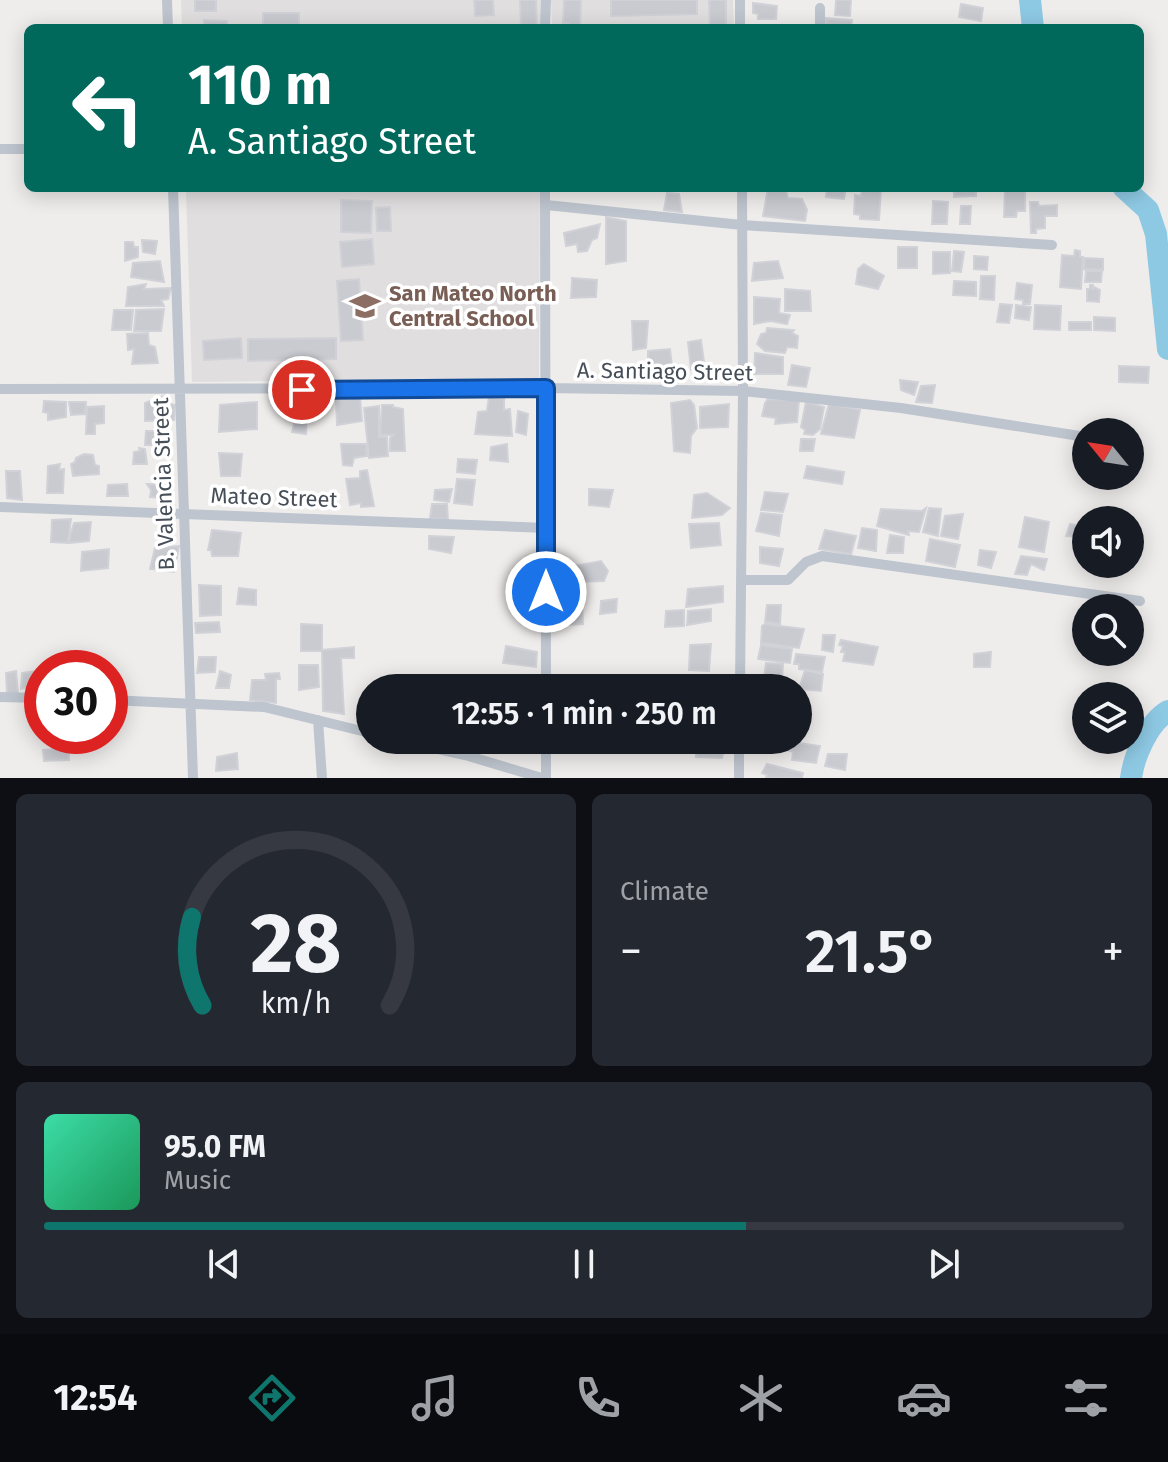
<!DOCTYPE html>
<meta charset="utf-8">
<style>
:root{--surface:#171b24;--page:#242831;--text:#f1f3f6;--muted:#9ea1a6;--line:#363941;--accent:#0f766e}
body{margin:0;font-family:"Fira Sans",sans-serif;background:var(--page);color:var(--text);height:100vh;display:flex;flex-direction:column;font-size:30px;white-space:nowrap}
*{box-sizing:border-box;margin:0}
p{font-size:26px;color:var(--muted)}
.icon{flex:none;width:44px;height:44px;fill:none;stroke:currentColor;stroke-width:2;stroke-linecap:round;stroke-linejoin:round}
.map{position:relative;height:778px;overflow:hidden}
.drawer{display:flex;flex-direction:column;gap:16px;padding:16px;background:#0d0f14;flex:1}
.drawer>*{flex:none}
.top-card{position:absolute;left:24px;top:24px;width:1120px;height:168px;border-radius:12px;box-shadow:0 4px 20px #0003;background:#00695c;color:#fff;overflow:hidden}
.needle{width:52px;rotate:300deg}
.buttons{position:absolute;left:1072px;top:418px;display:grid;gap:16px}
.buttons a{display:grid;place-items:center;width:72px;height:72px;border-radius:50%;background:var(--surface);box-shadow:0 4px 20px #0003;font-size:40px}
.speed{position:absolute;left:24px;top:650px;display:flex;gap:16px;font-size:40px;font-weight:700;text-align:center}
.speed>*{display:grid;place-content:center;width:104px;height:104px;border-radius:50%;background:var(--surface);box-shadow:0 4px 20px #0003;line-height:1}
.speed .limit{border:12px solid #d22;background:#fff;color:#111}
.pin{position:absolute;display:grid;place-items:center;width:68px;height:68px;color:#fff;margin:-34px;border:4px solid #fff;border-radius:50%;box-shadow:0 2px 8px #0007}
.me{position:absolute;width:88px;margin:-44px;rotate:0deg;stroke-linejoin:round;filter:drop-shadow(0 0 6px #0008)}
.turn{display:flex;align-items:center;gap:28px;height:168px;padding:0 32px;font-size:36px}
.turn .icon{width:104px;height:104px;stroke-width:2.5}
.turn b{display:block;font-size:56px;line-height:68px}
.big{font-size:60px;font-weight:600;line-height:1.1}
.drawer .widget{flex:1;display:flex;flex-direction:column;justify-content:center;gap:12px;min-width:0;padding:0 28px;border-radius:12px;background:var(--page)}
.drawer .dial{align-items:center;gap:0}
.dial svg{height:208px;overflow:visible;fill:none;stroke:var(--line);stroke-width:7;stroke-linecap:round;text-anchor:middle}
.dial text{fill:var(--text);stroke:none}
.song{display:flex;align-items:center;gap:24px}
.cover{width:96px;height:96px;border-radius:12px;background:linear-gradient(135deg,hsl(160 70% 55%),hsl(150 70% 35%))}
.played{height:8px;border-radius:4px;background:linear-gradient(90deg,var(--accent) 65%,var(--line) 65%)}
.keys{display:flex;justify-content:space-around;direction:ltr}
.heat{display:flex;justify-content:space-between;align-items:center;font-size:44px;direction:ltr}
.drawer .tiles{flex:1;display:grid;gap:16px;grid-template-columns:1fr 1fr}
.widget:last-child{grid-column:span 2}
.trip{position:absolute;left:356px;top:674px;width:456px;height:80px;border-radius:40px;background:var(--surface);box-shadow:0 4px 20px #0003;font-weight:600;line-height:80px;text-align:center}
.tabs{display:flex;height:128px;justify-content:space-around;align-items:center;background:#090b0e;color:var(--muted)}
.tabs .icon{width:56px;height:56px}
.tabs .active{color:var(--accent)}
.tabs b{font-size:36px;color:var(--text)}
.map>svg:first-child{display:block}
.education{fill:#e0dede}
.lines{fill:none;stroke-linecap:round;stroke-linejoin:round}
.river{stroke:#8ec9e4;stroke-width:22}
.building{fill:#cacbd1;stroke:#d1d2d8;stroke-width:2}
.street{stroke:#bec5ce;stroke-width:10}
.route-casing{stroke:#114b97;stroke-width:20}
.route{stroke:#1a73e8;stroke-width:14}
.labels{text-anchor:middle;stroke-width:7;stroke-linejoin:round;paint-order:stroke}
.education-label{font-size:22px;font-weight:bold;fill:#785e54;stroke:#fff;text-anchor:start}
.street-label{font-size:22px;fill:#464e58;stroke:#fff}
</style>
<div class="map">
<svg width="1168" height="778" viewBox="0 0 1168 778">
<rect width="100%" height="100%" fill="#efedec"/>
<path class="education" d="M181 0H541V28H182Z
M551 0H733L734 28H552Z
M186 188H540L539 378 192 382Z"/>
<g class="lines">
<path class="river" d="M1030 0 1033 28
M1124 188 1148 210 1156 234 1168 349
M1131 778C1134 756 1148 723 1168 711"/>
</g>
<path class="building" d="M195 0H216V11H195Z
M474 0H493L494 15 475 16Z
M520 0H536L537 28H521Z
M564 0H581L580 28H569V23H563Z
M611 0H697V14L611 16Z
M709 0H726V28H710Z
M836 0H851L850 16 835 15Z
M753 3 777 6 776 19H758V14L753 13Z
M961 4 983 8 981 21 959 17Z
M263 13H299V28H263Z
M826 18 852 20 851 28H825Z
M204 20 227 21V28H204Z
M768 188 786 191 788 198 802 199 807 210 805 221 763 216Z
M827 188H846L844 199 826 197Z
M870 188H881L879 220 860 219V215L854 214 855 195 861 196 862 190 869 191Z
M954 188H976V196L954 197Z
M1005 188H1020V191H1025V211H1017L1016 217H1004Z
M667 193 679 194 682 212 664 210Z
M341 200 372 201 371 233 341 232Z
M933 201 948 202 947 224H932Z
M1030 202H1038L1039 206 1057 205V216H1045V228L1036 229V233H1031Z
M961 206H971L970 224H960Z
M390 207 391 231H377L376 208Z
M606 217 626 221V261L606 264Z
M600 224 597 238 592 240 587 251 578 252 577 244 566 246 564 233Z
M372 239 374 264 342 267 340 242Z
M142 240 157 241 155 254 143 252Z
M125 242H133L134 247H138V257L125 261Z
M898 247H917V268H898Z
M1075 250 1080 251V257H1083L1081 289 1060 287 1062 255 1074 256Z
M954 251 964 252 961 272 952 271Z
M933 252H950V273L933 274Z
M974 256 988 257 987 270 974 269Z
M1085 258 1103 259V270L1084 269Z
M160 261 164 282 131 277 133 263Z
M778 261 783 278 752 281 754 263Z
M864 264 884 276 878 289 856 284 858 269Z
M1086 271H1102L1101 282H1085Z
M981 276H995L994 300 980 299Z
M572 278 597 280 596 297 571 298Z
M359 279 363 340 341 341 337 281Z
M954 281 976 282V296L953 295Z
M1017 283 1032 285 1030 304H1023V300L1015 299Z
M146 284 144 289 171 288 168 299 161 300 164 306H126L128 287Z
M1090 285H1093V290L1094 287 1100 290 1099 302 1087 301V289H1090Z
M785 289 810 291 811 311H785Z
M754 297 780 299 779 313 790 315 787 324 771 321 754 324Z
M1000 304 1012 305 1009 323 997 322Z
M1016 305 1031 307 1029 320 1015 318Z
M1035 305 1061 306 1060 330 1034 329Z
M164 309 161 331H134L136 310Z
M114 310H133L131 330H112Z
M1094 317 1115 318V331L1094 330Z
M632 321H648L646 348 633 350Z
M1069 322H1091V330H1069Z
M767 328 794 330 792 333 798 336 797 348 787 347 785 353 765 351 757 344 761 334 766 333Z
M148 333 149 345 155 347 158 363 132 364 134 349 128 350 127 334Z
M241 338 242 358 204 360 203 341Z
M336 338V359L248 361V339Z
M701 340 705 369 691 370 688 342Z
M670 349 672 366H648V351Z
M755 353 783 357V374H754Z
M792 365 810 368 806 387 788 385Z
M1119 366 1149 367 1148 383 1119 382Z
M900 380 918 382 914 395 901 390Z
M935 385 932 403 916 402 921 386Z
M166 395 167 403 175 405 174 420 145 421V403Z
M489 396 504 398V410L510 409 512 436 475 434 478 412 487 411Z
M360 397 362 421 337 425 336 400Z
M768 399 799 400 797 422 775 424 776 418 762 416 765 403Z
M690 400 694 405 697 428 691 436 690 453 674 451 671 403Z
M44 401 66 402V417L48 420V413L43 412Z
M69 402H86L85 414 71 415Z
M257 402V429L219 432 220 405Z
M806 402 824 407 820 429 813 435 804 434 805 430 801 427Z
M729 404 728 427 700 428V407Z
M829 404 860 410 854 438 821 434Z
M382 405H393V407L403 409 405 451H390V438L393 435H380Z
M104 406V423L95 424V434H86L87 407Z
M379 406V437H387L388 456 369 458 364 408Z
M518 411 528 414 526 435 516 432Z
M296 415 307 417 306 434 292 432Z
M146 431H165V445H145Z
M801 439H815L813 451H800Z
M341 444H366L367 456 354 458 352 466 343 465Z
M507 444 508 462 490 460 491 447Z
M139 448 145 449 147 464H133L134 452 140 451Z
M219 453 242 454 240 476H221Z
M84 454 93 455 95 465 99 466V474L73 476 71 464 75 462 76 458Z
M458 459 477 460 475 474 457 472Z
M60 464 59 470 64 469 63 493H47L48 466Z
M807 466 844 472 842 484 804 478Z
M367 470 374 506 361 507V503L350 505 346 479 360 478V471Z
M6 471H20L22 500 7 498Z
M457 479 475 480 472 505 454 503Z
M127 484 128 496H107L108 485Z
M147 484 166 485 165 498 150 497 151 490Z
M452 489 449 502 434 500 435 490Z
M589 489 613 490 609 507 589 505Z
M765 492 788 494 783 512 761 510Z
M707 493 730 508 722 515 692 518 694 495Z
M432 504H447L448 520 430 518Z
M926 508 919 532 908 531 909 535 877 526 881 509 922 511Z
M929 508 941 509 938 536 923 532Z
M761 513 782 515 779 536 756 531Z
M963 514 958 539 941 536 945 516Z
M1025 517 1049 522 1044 552 1019 547Z
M71 519 68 543 51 542 52 520Z
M91 522 89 541 68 543 74 523Z
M719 523 721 545 691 548 689 524Z
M1070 524 1082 526 1080 537 1066 536Z
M862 528 877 530 876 551 858 548Z
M212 530 241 533 238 556H212L211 550H208Z
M825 530 856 536 851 554 819 549Z
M890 535 904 537 903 553H887Z
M429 536 454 537 451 553 429 549Z
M930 539 960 545 955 567 926 561Z
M179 546 174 572 150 569 155 548Z
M760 547 783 549 779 566 760 563Z
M109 549 108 568 81 571 82 552Z
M980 550 996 552 991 568 978 565Z
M1021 556 1047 559 1044 570 1031 564 1027 575 1015 574Z
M601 561 608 571 604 581 576 582 574 566Z
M199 585 221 586V615L200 616Z
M723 586V602L686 607 688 589Z
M239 588 256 590V605L237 604Z
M617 599 616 612 600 614 601 601Z
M582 604 583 624 567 625 565 606Z
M767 605H781L780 624 765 622Z
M711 609V621L687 625 688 611Z
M684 610V626L665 627 666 611Z
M219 622 220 632 196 633 195 623Z
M301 624 322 625V651H301Z
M765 624 804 629 799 648 761 643 762 626Z
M823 635H835L833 652 822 650Z
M841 640 878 647 873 665 843 661 845 652H841L843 646 839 645Z
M711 644 709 671 689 670 690 645Z
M761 645 792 649 790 663 758 659Z
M506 646 537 652 536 667 503 663Z
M354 647V658H341L344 714 323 711 322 650Z
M991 652 990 667H974V654Z
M796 654 825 657 822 672 799 669V664H794Z
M199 657H216L215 672 197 673Z
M766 663 783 664 782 680 764 678Z
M299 665H318L319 687 299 690Z
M805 670 823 674 821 691 799 689Z
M16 671 18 693 7 694 6 673Z
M36 671 35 685 21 689 22 673Z
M220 671 231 675 229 688H216Z
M279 673 280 679H276V703L250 700 252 680H266L265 674Z
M68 739 69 760 44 761 43 750 58 749V740Z
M697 740H737V746H725L722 758 696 757Z
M786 741 820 746 816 763 792 760 793 752 785 749Z
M237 753 238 769 216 771 217 757Z
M828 754H847L845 770 825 766Z
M767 764 803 773 802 778H766L767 775 762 773Z"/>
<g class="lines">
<path class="street" d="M167 0 168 28
M740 0V28
M820 8V28
M545 28 546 0
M0 149H28
M173 188 193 778
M545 188 546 688
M546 205 742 225 1052 245
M0 389 546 388 743 391 901 408 1086 437
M0 507 546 528
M741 580H788L806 562 822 556 1140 601
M740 688 743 391 742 188
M0 697 42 698
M110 700 264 707 370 733
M318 720 322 778
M398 740 465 755 542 778
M546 778V740
M739 778V740"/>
</g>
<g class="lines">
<g class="route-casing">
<path id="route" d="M302 390 546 388V592"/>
</g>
<use href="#route" class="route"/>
</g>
<defs>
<g id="school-bare" transform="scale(2.4)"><path d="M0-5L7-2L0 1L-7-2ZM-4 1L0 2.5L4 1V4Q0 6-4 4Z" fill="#8d6e63" stroke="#fff" stroke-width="2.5" paint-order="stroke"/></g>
</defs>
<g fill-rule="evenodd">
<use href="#school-bare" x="365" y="306"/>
</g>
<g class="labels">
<g class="education-label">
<text x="389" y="301">San Mateo North<tspan x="389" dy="25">Central School</tspan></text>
</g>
<g class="street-label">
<text transform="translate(665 371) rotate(1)" y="8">A. Santiago Street</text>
<text transform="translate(163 484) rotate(-92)" y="8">B. Valencia Street</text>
<text transform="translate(274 497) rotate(2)" y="8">Mateo Street</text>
</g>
</g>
</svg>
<div class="buttons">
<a><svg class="needle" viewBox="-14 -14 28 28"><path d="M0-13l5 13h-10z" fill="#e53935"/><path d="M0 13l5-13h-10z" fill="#9ea1a6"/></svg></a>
<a><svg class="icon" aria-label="sound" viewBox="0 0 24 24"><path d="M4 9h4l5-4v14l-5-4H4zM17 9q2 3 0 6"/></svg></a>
<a><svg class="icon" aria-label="search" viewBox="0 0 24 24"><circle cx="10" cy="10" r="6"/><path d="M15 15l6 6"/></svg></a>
<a><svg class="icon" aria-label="layers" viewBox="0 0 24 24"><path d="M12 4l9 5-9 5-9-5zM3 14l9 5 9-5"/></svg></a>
</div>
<div class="speed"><div class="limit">30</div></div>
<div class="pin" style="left:302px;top:390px;background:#d93025"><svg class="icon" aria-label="arrive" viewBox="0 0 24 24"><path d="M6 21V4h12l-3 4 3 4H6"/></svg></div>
<svg class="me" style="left:546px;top:592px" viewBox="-20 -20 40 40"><circle r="17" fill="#1a73e8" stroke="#fff" stroke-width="3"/><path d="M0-11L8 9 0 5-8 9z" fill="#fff"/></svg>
<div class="trip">12:55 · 1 min · 250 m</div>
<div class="top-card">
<div class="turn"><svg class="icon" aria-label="left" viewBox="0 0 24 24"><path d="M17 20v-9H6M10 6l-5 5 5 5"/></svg><div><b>110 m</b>A. Santiago Street</div></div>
</div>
</div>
<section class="drawer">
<div class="tiles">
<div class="widget dial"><svg viewBox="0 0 100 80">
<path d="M14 69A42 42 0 1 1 86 69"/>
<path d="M14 69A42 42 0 0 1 10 35" stroke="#0f766e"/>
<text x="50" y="56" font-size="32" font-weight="700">28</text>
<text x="50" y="72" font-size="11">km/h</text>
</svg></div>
<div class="widget"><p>Climate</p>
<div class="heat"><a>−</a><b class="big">21.5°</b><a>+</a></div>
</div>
<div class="widget">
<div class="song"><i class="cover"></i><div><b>95.0 FM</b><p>Music</p></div></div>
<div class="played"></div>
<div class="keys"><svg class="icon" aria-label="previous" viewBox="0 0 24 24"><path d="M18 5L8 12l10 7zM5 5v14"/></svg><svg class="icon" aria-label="pause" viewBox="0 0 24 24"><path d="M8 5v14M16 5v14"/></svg><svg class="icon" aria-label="next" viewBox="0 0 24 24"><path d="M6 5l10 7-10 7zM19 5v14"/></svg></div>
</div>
</div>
</section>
<nav class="tabs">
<b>12:54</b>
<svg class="icon active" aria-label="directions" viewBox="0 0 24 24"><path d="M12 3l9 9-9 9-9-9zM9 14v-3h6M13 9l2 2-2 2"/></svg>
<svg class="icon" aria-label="music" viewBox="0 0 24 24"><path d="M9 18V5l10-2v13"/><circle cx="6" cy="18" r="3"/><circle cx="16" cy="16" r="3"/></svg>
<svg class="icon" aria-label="phone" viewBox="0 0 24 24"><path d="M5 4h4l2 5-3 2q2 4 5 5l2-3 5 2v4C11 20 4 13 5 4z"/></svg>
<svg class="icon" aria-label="climate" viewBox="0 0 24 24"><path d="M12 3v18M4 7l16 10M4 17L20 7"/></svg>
<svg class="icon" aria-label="car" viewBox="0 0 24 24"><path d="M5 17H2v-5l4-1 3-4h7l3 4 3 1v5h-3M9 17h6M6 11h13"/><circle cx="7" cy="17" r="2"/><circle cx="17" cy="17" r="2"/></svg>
<svg class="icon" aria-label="filters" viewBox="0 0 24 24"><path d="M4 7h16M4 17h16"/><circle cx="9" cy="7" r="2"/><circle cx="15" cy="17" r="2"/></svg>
</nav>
